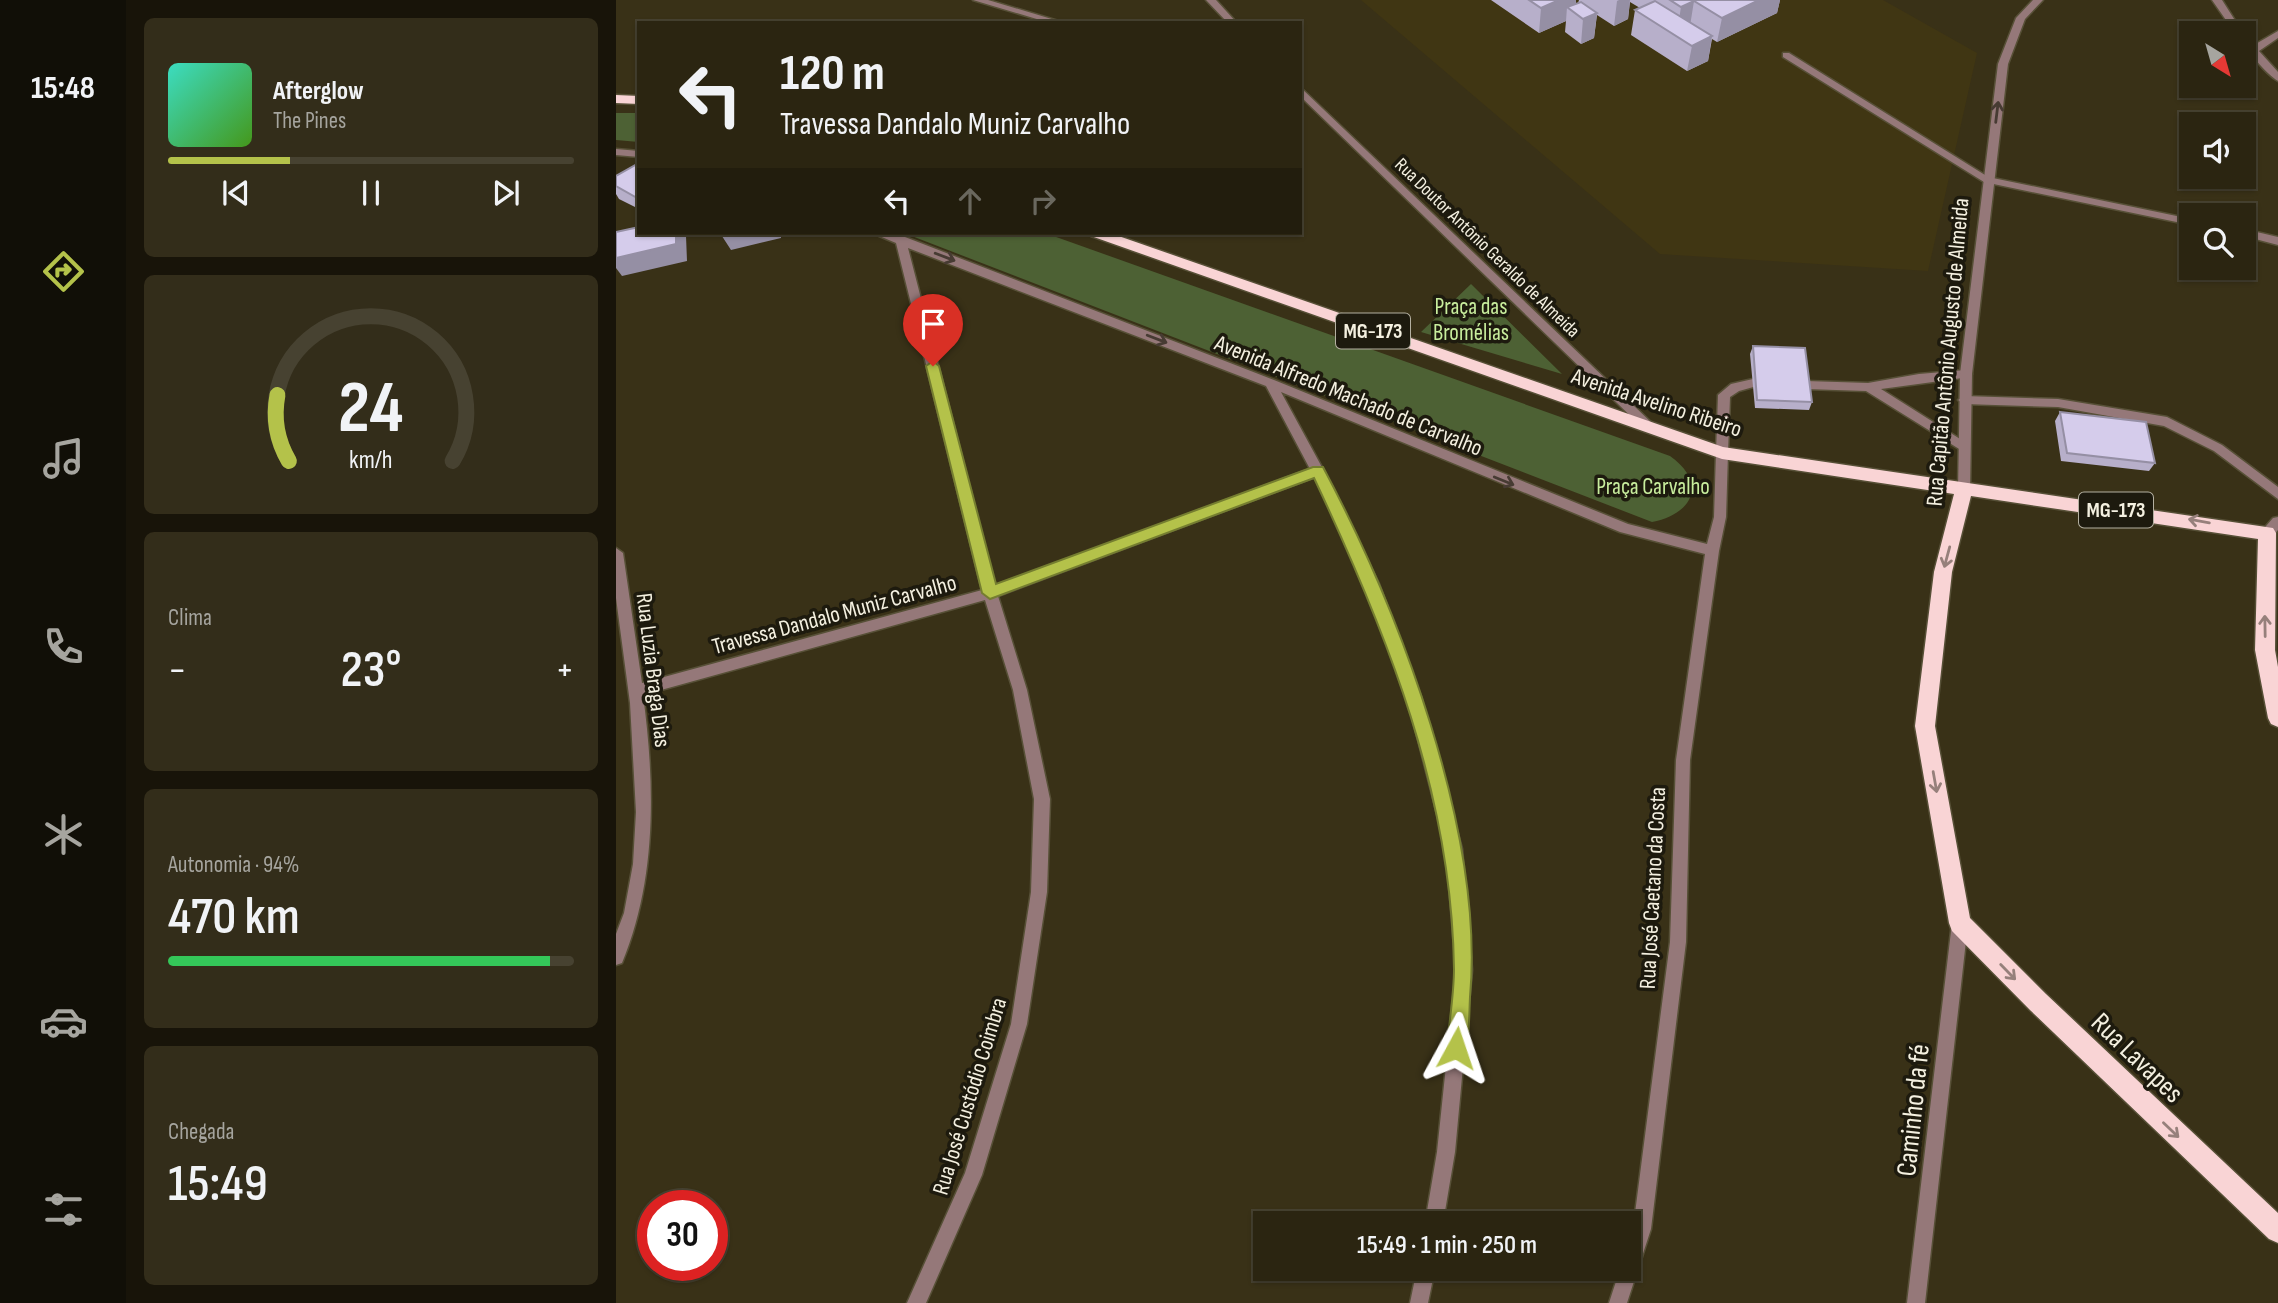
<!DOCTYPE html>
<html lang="pt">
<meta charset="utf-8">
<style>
:root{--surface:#2b2511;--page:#332d1a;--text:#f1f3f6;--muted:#a6a59f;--line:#474231;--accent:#b4c24a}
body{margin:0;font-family:"Sofia Sans Condensed",sans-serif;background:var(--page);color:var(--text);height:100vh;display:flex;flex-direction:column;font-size:26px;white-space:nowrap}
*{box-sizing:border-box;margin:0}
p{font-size:23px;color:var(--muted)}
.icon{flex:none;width:38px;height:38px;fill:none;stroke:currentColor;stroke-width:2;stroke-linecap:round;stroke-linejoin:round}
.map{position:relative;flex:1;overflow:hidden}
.panel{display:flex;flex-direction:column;gap:18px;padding:18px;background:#181409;width:490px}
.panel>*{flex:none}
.banner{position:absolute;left:21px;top:21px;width:665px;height:214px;border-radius:0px;box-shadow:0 2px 5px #0004,0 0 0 2px var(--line);background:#2b2511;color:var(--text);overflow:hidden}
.needle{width:46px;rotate:143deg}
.controls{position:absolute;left:1563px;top:21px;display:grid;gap:14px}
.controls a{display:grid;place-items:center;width:77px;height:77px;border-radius:0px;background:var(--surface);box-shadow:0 2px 5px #0004,0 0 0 2px var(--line);font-size:35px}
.speed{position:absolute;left:21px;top:1190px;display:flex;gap:14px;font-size:35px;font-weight:700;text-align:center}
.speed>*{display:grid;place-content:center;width:91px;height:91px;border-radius:50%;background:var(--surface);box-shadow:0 2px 5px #0004,0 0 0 2px var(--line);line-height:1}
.speed .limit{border:10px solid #d22;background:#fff;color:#111}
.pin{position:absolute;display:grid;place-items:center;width:60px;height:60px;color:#fff;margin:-72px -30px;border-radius:50% 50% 50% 0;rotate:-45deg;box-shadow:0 0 7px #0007}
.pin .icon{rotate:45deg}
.me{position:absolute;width:77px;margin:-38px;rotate:5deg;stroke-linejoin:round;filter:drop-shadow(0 0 5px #0008)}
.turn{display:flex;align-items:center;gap:24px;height:147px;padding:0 28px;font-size:32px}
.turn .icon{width:91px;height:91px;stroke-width:2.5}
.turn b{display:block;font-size:49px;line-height:60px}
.lanes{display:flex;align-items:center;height:66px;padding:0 28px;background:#0003;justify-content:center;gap:35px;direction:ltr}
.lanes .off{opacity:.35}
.big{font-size:52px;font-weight:600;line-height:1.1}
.panel .tile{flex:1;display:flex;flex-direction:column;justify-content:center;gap:10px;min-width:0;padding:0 24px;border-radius:10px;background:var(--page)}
.panel .dial{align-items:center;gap:0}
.dial svg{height:182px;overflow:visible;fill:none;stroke:var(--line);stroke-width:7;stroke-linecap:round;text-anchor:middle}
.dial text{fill:var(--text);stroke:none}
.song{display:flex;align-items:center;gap:21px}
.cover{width:84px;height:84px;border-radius:10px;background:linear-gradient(135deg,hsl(170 70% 55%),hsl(100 70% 35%))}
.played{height:7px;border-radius:4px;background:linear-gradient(90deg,var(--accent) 30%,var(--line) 30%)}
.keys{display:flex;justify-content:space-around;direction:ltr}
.heat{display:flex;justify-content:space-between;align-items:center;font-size:38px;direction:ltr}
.charge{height:10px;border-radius:5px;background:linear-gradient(90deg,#34c759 94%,var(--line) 0)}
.trip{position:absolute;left:637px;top:1211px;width:388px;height:70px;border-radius:0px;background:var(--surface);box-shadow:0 2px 5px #0004,0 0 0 2px var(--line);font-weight:600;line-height:70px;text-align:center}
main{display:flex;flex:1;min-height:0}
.tabs{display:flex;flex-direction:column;width:126px;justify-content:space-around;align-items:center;background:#110f07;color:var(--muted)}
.tabs .icon{width:49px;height:49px}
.tabs .selected{color:var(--accent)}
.tabs b{font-size:32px;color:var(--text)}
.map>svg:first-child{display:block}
.built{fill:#403613}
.green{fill:#4d6134}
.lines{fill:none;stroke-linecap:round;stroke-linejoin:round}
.service-casing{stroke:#575037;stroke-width:3}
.minor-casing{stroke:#575037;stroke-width:3}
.tertiary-casing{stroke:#575037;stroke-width:3}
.trunk-casing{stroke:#575037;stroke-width:3}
.service{fill:#957879;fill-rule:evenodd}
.minor{fill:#957879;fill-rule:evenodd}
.tertiary{fill:#957879;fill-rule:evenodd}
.trunk{fill:#f9d4d5;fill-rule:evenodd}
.wall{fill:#b7afca}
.shaded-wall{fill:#958fa4}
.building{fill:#d5cceb;stroke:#958fa4;stroke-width:2}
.oneway{stroke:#473b33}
.oneway2{stroke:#96807b}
.route{fill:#b4c24a;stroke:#757e30;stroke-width:2}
.labels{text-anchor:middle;stroke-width:7;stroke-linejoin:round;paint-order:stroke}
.far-street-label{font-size:19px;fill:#f4f0e0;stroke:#1d1a0e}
.shield{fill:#1d1a0e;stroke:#b4b0a1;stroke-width:2}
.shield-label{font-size:21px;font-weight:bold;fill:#f4f0e0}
.park-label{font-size:23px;fill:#c8ed9d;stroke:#1d1a0e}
.street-label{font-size:23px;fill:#f4f0e0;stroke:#1d1a0e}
.near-street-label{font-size:28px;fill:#f4f0e0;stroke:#1d1a0e}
</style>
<main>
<nav class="tabs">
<b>15:48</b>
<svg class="icon selected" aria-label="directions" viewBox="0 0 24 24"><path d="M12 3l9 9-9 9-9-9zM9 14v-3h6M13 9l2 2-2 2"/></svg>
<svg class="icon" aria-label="music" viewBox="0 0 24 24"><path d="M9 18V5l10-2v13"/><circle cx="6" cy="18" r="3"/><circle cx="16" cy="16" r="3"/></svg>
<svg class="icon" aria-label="phone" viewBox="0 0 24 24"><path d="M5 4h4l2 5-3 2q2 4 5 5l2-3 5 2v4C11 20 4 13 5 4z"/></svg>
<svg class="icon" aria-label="climate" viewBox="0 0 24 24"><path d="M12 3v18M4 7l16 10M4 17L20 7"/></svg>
<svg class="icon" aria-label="car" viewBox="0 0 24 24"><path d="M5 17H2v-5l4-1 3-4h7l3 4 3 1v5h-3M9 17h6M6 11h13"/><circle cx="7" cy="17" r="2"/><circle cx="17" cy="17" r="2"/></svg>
<svg class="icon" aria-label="filters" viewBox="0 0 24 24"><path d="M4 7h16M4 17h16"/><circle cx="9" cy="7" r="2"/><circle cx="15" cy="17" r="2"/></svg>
</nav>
<section class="panel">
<div class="tile">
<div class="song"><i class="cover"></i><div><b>Afterglow</b><p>The Pines</p></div></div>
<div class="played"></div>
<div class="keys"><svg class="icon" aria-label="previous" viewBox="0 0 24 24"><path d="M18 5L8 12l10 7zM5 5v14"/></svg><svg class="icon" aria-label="pause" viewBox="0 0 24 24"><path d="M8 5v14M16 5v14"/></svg><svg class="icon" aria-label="next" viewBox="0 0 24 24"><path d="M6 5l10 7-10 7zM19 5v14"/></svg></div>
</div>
<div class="tile dial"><svg viewBox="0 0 100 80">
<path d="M14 69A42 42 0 1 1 86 69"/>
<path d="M14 69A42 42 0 0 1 9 40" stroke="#b4c24a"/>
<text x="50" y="56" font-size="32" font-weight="700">24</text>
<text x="50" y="72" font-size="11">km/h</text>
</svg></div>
<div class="tile"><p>Clima</p>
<div class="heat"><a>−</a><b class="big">23°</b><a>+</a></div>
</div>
<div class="tile"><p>Autonomia · 94%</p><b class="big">470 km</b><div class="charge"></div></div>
<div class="tile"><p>Chegada</p><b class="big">15:49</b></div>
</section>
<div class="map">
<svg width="1662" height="1303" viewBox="0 0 1662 1303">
<rect width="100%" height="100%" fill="#393117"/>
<path class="built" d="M745 0H1267L1361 53 1312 271 1044 254Z"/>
<path class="green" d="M0 113H23V142L0 140Z
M288 233H429L1054 456C1092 483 1077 514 1036 522Z
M855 284 946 374 805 332Z"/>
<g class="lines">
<g class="service-casing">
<path id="service" d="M1167 53H1173L1377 180 1376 182H1368L1167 57Z
M1350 370 1356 374 1354 377 1265 389 1352 444 1354 447 1352 450 1348 452 1250 391 1190 389 1184 385 1190 381 1252 383 1303 374Z
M1137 379 1143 383 1141 386 1123 391 1114 397 1112 453 1110 456H1102L1100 453 1102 395 1115 384Z
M1348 396 1442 399 1551 417 1606 445 1662 487V499L1598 451 1548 426 1442 407 1348 404 1342 400Z"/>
</g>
<g class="minor-casing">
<path id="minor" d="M357 0H372L449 23H434Z
M590 0H600L621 23H612Z
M1596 0H1606L1627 33H1619Z
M1662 31V38L1643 51 1662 72V81C1650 74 1628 49 1628 36L1631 37 1638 45Z
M684 87 1039 426 1041 429 1039 432H1031L684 96Z
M0 149 23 151V157L0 155Z
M1372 177 1575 219V225L1368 182 1367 180Z
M1628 229 1662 237V245L1628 236Z
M260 233H275L289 237 658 380 1012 524 1091 544 1098 517 1100 453 1102 450H1110L1112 453 1110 517 1103 551 1074 760 1070 942 1035 1229 1011 1303H993L1004 1269H1013V1240L1017 1229 1054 942 1060 760 1089 554 1004 532 665 392 708 471 763 584 805 697 846 849 856 970 839 1152 827 1223H809L821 1152 840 970 830 849 791 697 749 584 699 477 382 596 411 690 434 799 431 892 411 1024 366 1175 310 1303H291L349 1173 395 1024 415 892 418 799 397 690 369 600 27 695C39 784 41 879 6 963L0 965V934L8 913 17 864 20 812 14 703 0 598V548L7 553 26 683 366 590 280 243 261 235ZM292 248 650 386 694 469 379 586Z
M801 1269H819L812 1303H794Z"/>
</g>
<g class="tertiary-casing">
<path id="tertiary" d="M1417 0H1427L1409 19 1392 64 1356 374 1354 491 1348 496 1342 491 1344 374 1382 64 1400 18Z
M1662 517V530L1656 537H1646L1644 533 1657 518Z
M1344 915 1350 918 1352 923 1309 1303H1291L1336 923 1338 918Z"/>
</g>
<g class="trunk-casing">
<path id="trunk" d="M0 95 23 96V104L0 103Z
M473 233H494L1107 447 1657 528 1660 533 1659 650 1662 667V727L1655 724 1652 718 1639 650 1642 539 1355 496 1336 572 1319 726 1354 918 1430 994 1662 1213V1243L1653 1239 1414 1010 1336 931 1333 923 1299 726 1318 572 1338 494 1106 459 475 236Z"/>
</g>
<use href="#service" class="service"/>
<use href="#minor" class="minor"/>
<use href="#tertiary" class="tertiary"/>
<use href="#trunk" class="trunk"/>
</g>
<path class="wall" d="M875 0H960V4L962 3 963 0H1164L1161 13 1101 42 1096 39 1092 61 1071 71 1015 35 1019 10 1024 8 1014 2 1012 19 998 26 981 15 978 38 965 44 949 32 950 21 923 33Z
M23 163V209L3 199 0 194V176Z
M1137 346 1196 402 1193 410 1139 408 1134 354Z
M1444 412 1539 463 1533 471 1445 461 1439 421Z"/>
<path class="shaded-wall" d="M943 0H960L959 13 951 7 950 21 923 33 925 8Z
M1003 0H1014L1012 19 998 26 1001 1Z
M1143 0H1164L1161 13 1101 42 1106 18Z
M1078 1 1074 26 1061 32 1065 7Z
M981 13 978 38 965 44 967 19Z
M1096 36 1092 61 1071 71 1076 46Z
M60 233H68L70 236 71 261 6 276 0 268V258Z
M104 233H165V238L115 250Z"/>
<path class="building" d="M913 0H943L925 8Z
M1054 0H1143L1106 18 1078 1 1065 7Z
M1039 1 1096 36 1076 46 1019 10Z
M965 2 981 13 967 19 951 7Z
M23 163V199L0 186V176Z
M23 227V233H60V244L0 258V232Z
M1137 346 1189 348 1196 402 1141 400Z
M1444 412 1530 422 1539 463 1451 453Z"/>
<defs><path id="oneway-shaft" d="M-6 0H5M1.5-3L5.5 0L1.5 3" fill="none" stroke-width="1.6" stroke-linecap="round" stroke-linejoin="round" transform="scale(1.75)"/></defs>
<g class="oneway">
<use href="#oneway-shaft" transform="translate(1381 112) rotate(-83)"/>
<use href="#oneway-shaft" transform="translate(329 257) rotate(21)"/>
<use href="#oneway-shaft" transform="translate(541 339) rotate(21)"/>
<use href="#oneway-shaft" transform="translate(888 481) rotate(22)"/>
</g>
<g class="oneway2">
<use href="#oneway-shaft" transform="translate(1583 521) rotate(-170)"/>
<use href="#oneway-shaft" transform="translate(1331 557) rotate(105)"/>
<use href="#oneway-shaft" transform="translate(1649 626) rotate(-91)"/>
<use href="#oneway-shaft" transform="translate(1319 782) rotate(80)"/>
<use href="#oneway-shaft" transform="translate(1392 972) rotate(46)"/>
<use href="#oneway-shaft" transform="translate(1555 1130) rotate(44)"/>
</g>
<path class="route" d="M317 361 323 366 380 584 697 467H707C783 610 869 834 854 997 853 1015 854 1038 847 1055L840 1058 833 1055 831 1048C833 1022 838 995 838 969 836 795 771 633 698 478L374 599 366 593 310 366Z"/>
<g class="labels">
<g class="far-street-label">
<text transform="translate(872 247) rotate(44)" y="7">Rua Doutor Antônio Geraldo de Almeida</text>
</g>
<g class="shield">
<rect x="720" y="313.5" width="74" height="35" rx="5"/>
<rect x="1463" y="492.5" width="74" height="35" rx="5"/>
</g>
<g class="shield-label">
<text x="757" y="338">MG-173</text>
<text x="1500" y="517">MG-173</text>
</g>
<g class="park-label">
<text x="855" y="314">Praça das<tspan x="855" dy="26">Bromélias</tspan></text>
<text x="1037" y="494">Praça Carvalho</text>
</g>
<g class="street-label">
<text transform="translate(1331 352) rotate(-85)" y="8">Rua Capitão Antônio Augusto de Almeida</text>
<text transform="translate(733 395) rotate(22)" y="8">Avenida Alfredo Machado de Carvalho</text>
<text transform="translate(1041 402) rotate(18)" y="8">Avenida Avelino Ribeiro</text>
<text transform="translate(218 614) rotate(-15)" y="8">Travessa Dandalo Muniz Carvalho</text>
<text transform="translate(38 670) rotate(83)" y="8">Rua Luzia Braga Dias</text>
<text transform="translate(1036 888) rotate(-87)" y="8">Rua José Caetano da Costa</text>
<text transform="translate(353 1096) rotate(-73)" y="8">Rua José Custódio Coimbra</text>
</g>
<g class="near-street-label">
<text transform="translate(1522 1057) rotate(44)" y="10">Rua Lavapes</text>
<text transform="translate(1296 1110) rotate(-84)" y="10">Caminho da fé</text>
</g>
</g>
</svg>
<div class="controls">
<a><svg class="needle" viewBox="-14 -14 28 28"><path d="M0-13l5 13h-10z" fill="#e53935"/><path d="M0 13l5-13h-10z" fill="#a6a59f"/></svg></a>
<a><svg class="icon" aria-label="sound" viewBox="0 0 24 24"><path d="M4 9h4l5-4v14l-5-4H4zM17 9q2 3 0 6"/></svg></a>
<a><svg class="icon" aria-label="search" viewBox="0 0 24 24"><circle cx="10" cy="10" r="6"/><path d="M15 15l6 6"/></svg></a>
</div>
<div class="speed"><div class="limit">30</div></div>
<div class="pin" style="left:317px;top:366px;background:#d93025"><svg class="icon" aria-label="arrive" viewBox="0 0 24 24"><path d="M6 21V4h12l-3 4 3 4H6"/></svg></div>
<svg class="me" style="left:840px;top:1048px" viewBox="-20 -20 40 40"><path d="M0-17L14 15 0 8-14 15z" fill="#b4c24a" stroke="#fff" stroke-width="4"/></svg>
<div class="trip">15:49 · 1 min · 250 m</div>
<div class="banner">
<div class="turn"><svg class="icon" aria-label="left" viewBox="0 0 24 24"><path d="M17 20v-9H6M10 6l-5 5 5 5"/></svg><div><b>120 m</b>Travessa Dandalo Muniz Carvalho</div></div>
<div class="lanes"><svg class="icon" aria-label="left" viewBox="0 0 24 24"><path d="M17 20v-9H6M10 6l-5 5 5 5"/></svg><svg class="icon off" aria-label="ahead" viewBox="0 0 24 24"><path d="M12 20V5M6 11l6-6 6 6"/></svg><svg class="icon off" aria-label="right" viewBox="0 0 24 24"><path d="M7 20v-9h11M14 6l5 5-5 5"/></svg></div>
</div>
</div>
</main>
